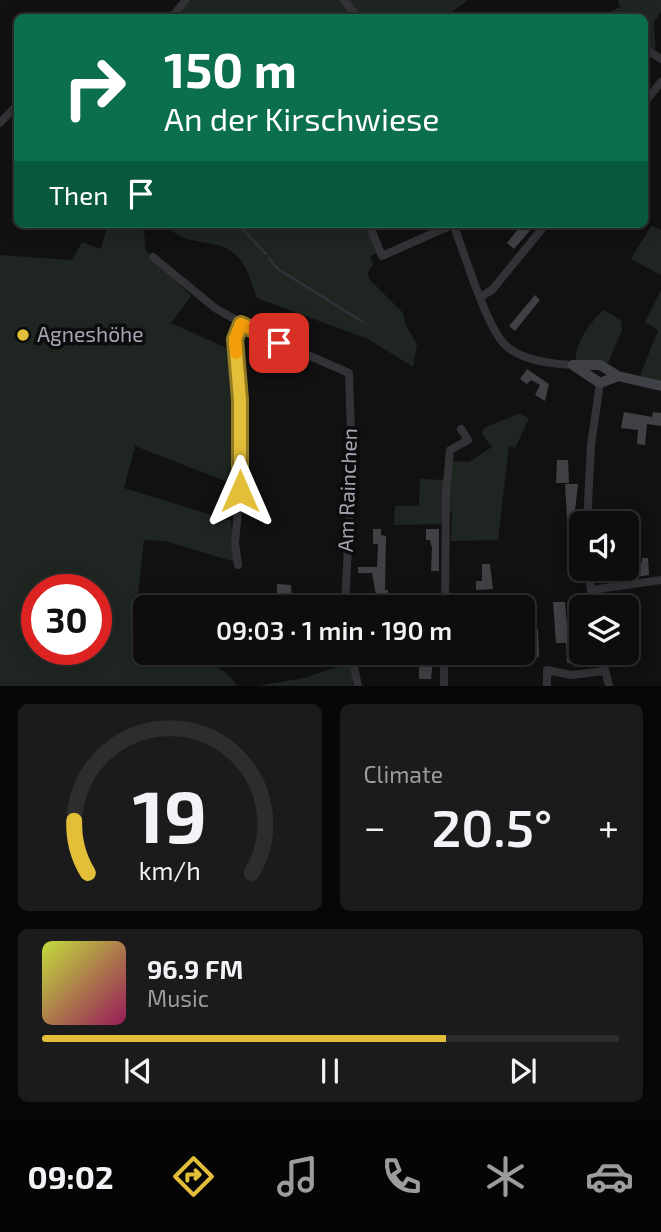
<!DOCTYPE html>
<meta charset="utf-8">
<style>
:root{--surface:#0d0d0e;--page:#1b1b1c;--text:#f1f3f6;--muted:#9a9c9e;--line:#2d2d2e;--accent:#e3be38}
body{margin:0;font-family:"Exo 2",sans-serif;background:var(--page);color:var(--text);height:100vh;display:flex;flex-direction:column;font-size:26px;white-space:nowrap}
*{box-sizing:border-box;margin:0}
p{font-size:23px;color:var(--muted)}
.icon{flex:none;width:38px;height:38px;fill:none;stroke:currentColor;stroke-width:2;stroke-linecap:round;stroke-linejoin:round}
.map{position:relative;height:686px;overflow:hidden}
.panel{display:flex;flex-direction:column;gap:18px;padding:18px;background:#070708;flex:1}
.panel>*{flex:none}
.guide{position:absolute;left:14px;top:14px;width:634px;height:214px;border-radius:10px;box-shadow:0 4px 18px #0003,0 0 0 2px var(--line);background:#0b6e4f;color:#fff;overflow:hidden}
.tools{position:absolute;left:569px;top:511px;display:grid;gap:14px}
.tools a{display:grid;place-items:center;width:70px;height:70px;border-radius:10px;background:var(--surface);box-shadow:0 4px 18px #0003,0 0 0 2px var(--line);font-size:35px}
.speed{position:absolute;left:21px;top:574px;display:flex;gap:14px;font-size:35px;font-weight:700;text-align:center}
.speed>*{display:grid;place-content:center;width:91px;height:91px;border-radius:50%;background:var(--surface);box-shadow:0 4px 18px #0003,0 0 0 2px var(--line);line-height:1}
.speed .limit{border:10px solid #d22;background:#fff;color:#111}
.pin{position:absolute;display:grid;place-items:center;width:60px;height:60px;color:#fff;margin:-30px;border-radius:14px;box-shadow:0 4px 10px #0006}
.me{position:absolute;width:77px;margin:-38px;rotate:0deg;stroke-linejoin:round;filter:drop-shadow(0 0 5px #0008)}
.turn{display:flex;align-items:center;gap:24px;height:147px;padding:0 35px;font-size:32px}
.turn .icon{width:91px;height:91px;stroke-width:2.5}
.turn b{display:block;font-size:49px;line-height:60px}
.then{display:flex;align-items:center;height:66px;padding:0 35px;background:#0003;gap:14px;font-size:26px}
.big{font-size:52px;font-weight:600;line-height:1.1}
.panel .tile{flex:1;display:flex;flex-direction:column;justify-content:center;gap:10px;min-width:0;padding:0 24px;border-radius:10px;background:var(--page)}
.panel .dial{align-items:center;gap:0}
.dial svg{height:182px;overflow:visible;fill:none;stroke:var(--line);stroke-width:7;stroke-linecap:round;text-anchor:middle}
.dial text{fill:var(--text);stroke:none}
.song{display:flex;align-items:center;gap:21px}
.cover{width:84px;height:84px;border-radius:10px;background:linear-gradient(135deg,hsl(70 70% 55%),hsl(330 70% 35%))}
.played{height:7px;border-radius:4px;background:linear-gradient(90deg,var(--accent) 70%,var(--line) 70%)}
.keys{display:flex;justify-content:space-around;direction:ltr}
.heat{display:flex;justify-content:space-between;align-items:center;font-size:38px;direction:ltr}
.panel .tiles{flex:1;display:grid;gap:18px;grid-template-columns:1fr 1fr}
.tile:last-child{grid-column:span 2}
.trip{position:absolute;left:133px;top:595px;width:402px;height:70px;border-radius:10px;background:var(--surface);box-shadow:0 4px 18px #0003,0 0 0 2px var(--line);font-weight:600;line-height:70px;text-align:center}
.tab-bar{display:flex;height:112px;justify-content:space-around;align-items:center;background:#050506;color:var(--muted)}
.tab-bar .icon{width:49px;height:49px}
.tab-bar .active{color:var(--accent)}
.tab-bar b{font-size:32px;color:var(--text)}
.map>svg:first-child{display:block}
.green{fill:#1f2621;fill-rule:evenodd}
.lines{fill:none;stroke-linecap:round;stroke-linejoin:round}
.stream{stroke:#2d343c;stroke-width:2.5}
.building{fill:#404145}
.street{stroke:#323237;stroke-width:8}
.secondary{stroke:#404147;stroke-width:10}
.route-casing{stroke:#947c24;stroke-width:18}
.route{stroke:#e3be38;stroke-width:12}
.slow{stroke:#f59e0b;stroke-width:12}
.poi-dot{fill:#e3be38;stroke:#0c0c0d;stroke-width:2.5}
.labels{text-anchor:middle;stroke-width:7;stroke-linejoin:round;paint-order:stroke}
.poi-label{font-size:21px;fill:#a3a6b2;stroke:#0c0c0d;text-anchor:start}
.street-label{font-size:21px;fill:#a3a6b2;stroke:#0c0c0d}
</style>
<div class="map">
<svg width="661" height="686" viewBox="0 0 661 686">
<rect width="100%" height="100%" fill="#111112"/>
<path class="green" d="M192 0H468L445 17 175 18Z
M618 0H661V12L654 22 656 56 644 48V18H599L620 7Z
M108 224H143L146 251 191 296 171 323 231 350 238 486 135 446 124 488 231 521 235 562 165 541 144 540 136 611 145 612V653H191L224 671 238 686H0V255L72 260 82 242 101 249ZM37 590H96V649H37Z
M164 224H365L377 253 370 256 373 264 368 273 369 279 403 313 405 324 417 344 413 367 368 339 257 298C252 286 248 267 238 257 216 234 190 251 164 224Z
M651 226 661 230V275L631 259Z
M661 291V382L640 376 658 330 645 322Z
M604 310 621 320 622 330 608 363 576 361C573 346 592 319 604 310Z
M520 413 529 419 515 448 509 445 498 540 451 541 452 512H448L452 461 469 462 492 447 482 434 484 428Z
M420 479 445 480 443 524 394 525 395 506H419Z
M351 662 353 686H257L304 678Z"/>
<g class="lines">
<path class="stream" d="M238 224 266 254
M269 258 278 269 363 322"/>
</g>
<path class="building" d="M522 224 532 228 514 249 507 243Z
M535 295 540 300 515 331 509 326Z
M527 369 549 384 545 401 535 395 540 385 531 380 527 384 520 379Z
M624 412 652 417 653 412 661 413V426L647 424 645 445 637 444 638 430 621 428Z
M557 460H568L569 483H556Z
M565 484H578L574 519H567Z
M373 529H381V535L386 536 385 590H388V601H377L372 573H358V567H377L378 544H373Z
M426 529H439V571H431L432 548 430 540H426Z
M642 558H648L649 575 620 579 618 570 631 567 630 563H642Z
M482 564H490L493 589 476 590V581H482Z
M277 584 291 585 292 607H277Z
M553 602H565L567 627 581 626 580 662 567 663 566 643H556Z
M529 629H538L539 657 530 658Z
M424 653H434L431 679H419V664H424Z"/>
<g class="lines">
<path class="street" d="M344 0 358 18
M171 18 186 0
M644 48 661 59
M644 103 661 82
M0 123 18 104
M369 224 382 256 454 224
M453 224C465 254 485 324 505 345 522 361 551 364 573 365
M153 257 215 308 264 336 349 373 352 465 345 607
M482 296 492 290 546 224
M587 523 591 445 600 383
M238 565 235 543 240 491V400L235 339 241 324
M588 569 593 607
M591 590 661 580
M445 607 446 494 450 450 468 440 461 429
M351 653 358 686
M601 653 609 686
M444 686V653
M547 686V670L571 675 605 671"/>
<path class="secondary" d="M573 365H600L618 376 661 386
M573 365 600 383 618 376"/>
</g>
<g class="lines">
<g class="route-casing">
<path id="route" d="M240 491V400L235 339 241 324 279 343"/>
</g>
<use href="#route" class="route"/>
<path class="slow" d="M236 353 235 339 241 324 252 329"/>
</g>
<circle class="poi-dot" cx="23" cy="335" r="7"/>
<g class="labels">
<g class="poi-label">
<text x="37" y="342">Agneshöhe</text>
</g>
<g class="street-label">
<text transform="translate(348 490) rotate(-88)" y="7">Am Rainchen</text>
</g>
</g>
</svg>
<div class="tools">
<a><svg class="icon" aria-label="sound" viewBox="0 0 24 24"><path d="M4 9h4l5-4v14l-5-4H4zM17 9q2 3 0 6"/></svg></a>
<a><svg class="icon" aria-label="layers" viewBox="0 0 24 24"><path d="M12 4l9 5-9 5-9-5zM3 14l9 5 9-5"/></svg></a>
</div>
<div class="speed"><div class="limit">30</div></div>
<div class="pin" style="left:279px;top:343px;background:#d93025"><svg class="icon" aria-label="arrive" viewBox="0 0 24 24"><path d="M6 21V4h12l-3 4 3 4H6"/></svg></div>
<svg class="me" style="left:240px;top:491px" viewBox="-20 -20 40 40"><path d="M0-17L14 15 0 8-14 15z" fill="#e3be38" stroke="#fff" stroke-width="4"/></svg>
<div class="trip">09:03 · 1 min · 190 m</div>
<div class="guide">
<div class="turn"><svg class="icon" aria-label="right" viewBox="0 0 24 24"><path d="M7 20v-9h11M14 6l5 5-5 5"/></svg><div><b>150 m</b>An der Kirschwiese</div></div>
<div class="then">Then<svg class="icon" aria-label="arrive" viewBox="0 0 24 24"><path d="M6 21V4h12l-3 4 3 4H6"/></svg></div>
</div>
</div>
<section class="panel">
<div class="tiles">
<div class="tile dial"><svg viewBox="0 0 100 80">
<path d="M14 69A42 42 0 1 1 86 69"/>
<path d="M14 69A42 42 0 0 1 8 46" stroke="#e3be38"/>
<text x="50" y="56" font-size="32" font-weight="700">19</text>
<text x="50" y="72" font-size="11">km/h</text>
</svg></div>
<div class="tile"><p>Climate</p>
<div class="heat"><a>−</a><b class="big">20.5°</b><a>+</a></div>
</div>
<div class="tile">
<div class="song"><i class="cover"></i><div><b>96.9 FM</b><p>Music</p></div></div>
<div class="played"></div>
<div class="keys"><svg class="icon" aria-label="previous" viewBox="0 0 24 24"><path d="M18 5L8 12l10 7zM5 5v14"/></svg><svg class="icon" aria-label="pause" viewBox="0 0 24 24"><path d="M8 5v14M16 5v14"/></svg><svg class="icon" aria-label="next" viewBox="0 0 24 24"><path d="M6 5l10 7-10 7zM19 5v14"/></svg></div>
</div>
</div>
</section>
<nav class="tab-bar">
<b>09:02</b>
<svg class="icon active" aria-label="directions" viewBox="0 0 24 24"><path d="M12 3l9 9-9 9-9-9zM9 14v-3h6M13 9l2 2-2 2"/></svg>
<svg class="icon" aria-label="music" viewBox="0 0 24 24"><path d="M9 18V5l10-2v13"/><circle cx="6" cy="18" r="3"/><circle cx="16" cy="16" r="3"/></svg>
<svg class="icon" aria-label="phone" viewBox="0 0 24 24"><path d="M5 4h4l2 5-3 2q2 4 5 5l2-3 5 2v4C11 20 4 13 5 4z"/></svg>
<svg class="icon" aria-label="climate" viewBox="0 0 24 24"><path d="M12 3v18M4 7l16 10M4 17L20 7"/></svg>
<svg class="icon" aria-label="car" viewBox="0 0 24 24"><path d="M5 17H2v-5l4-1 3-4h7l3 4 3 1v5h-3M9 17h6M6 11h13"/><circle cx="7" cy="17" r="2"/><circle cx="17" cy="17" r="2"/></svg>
</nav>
